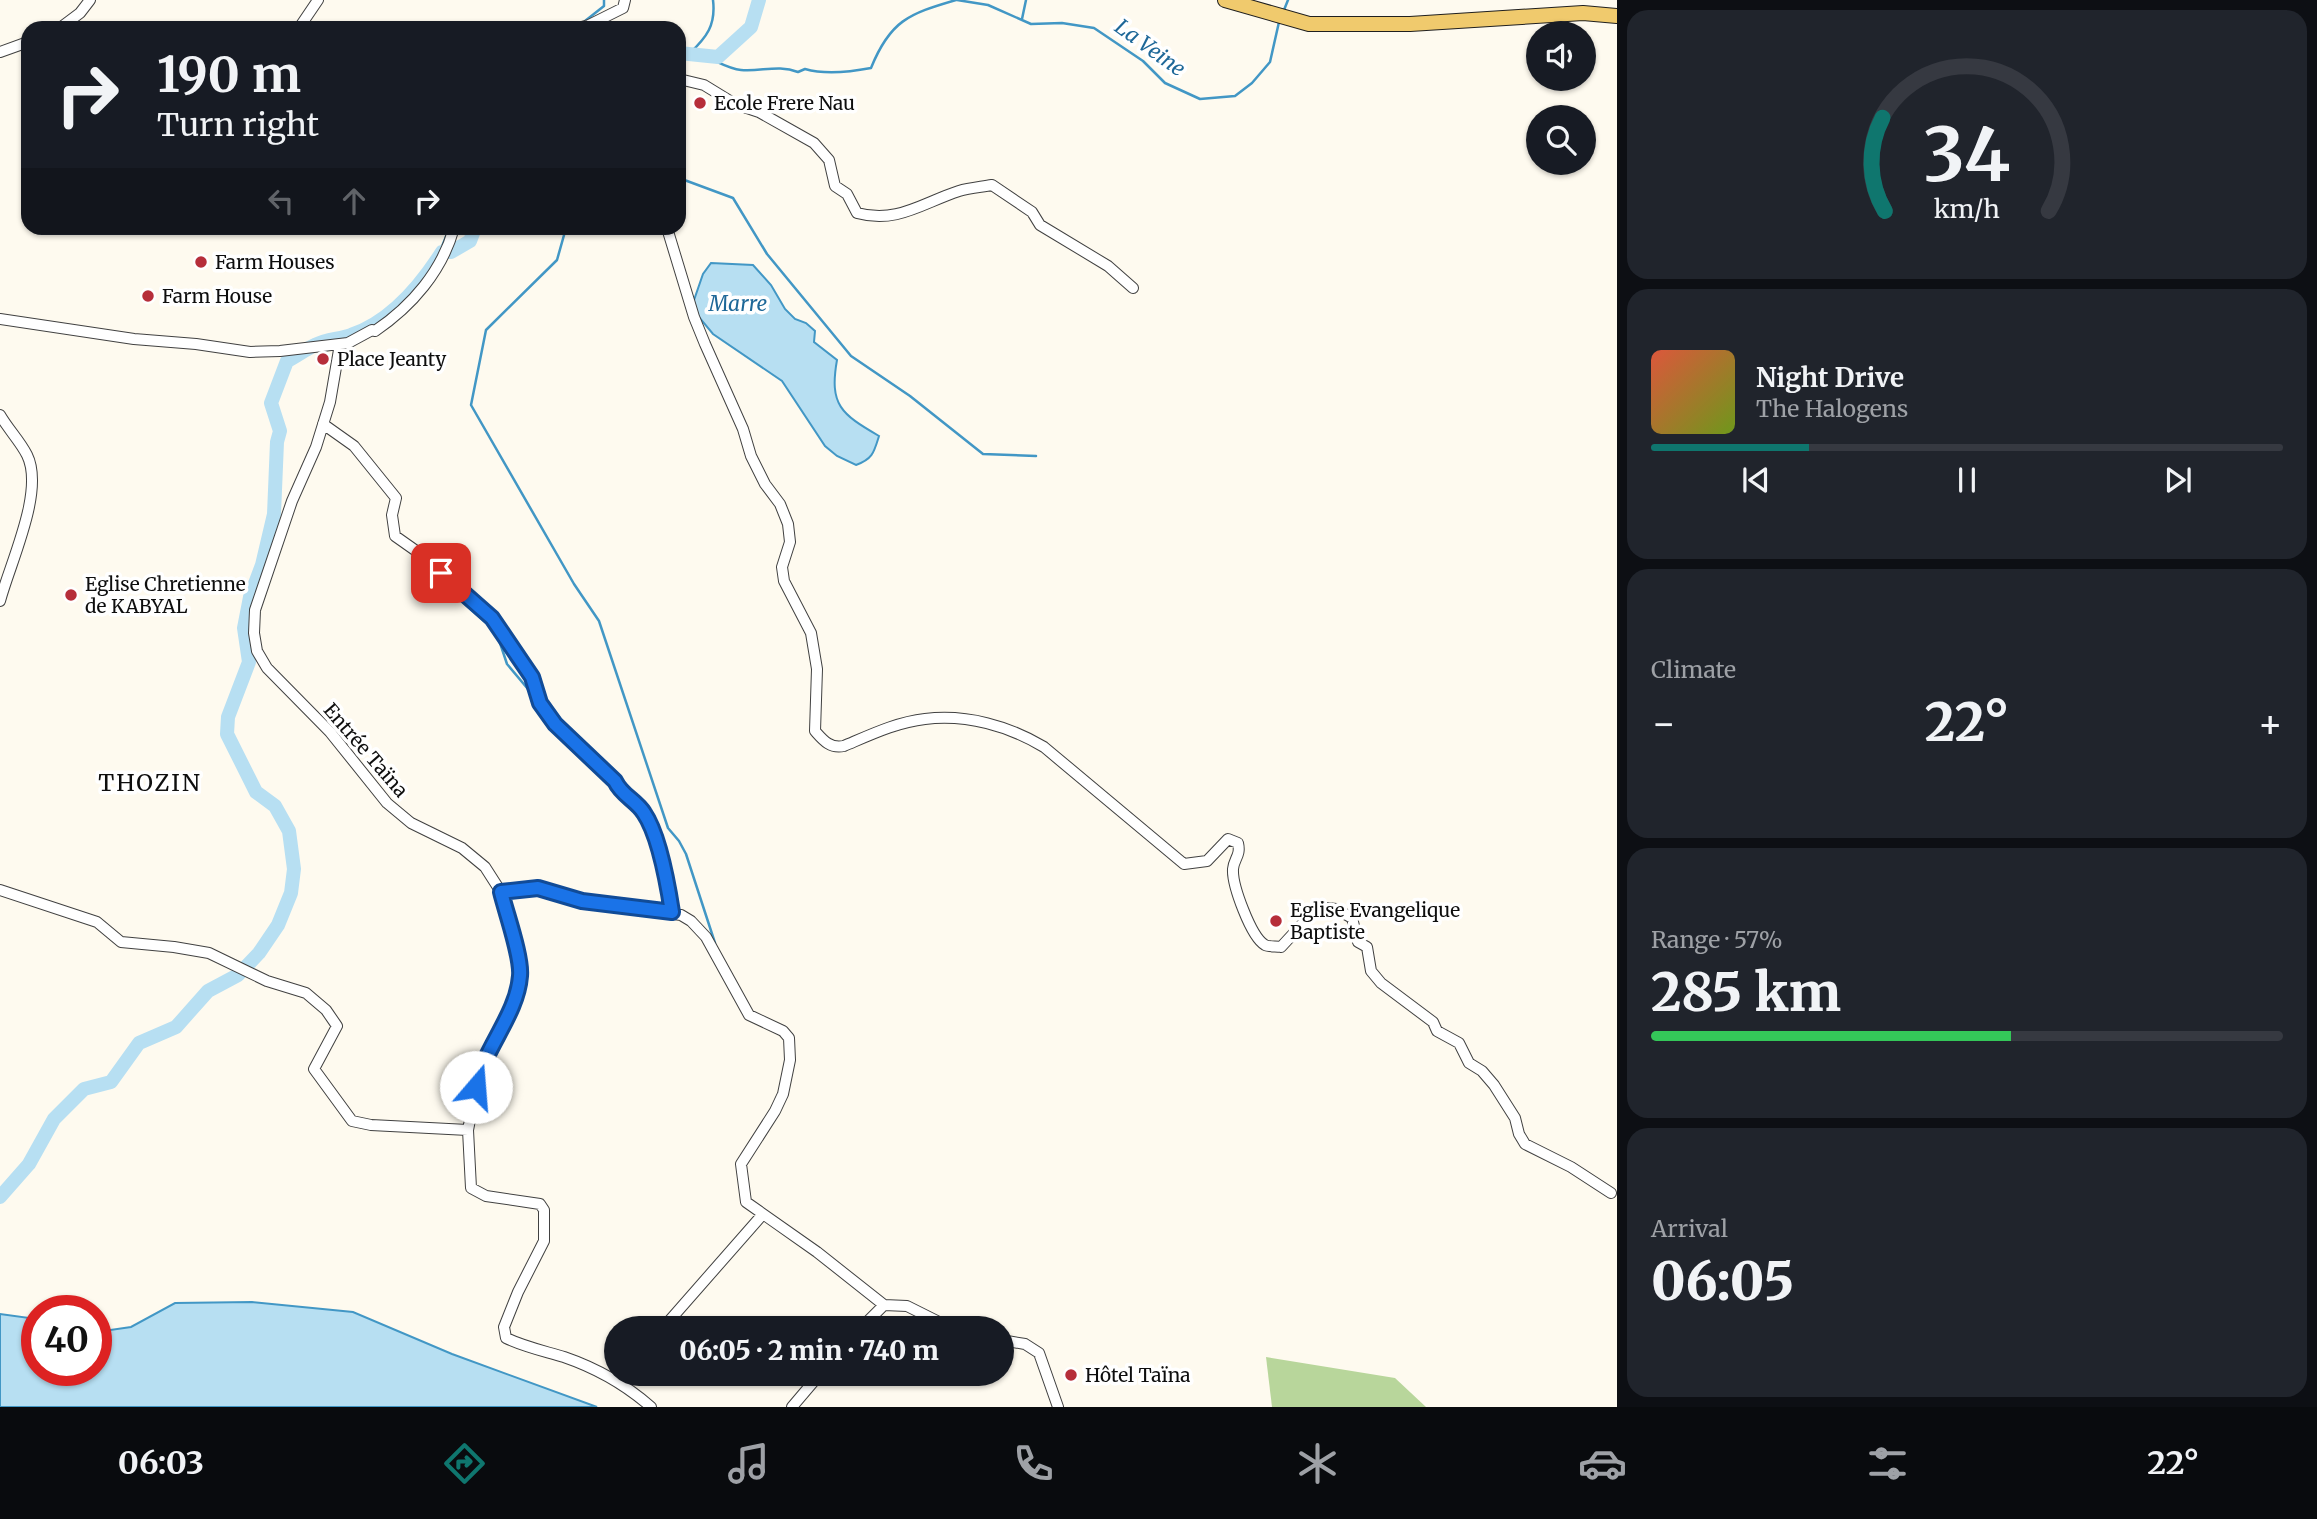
<!DOCTYPE html>
<meta charset="utf-8">
<style>
:root{--surface:#171b24;--page:#20242c;--text:#f1f3f6;--muted:#9ea1a6;--line:#363941;--accent:#0f766e}
body{margin:0;font-family:Merriweather,serif;background:var(--page);color:var(--text);height:100vh;display:flex;flex-direction:column;font-size:26px;white-space:nowrap}
*{box-sizing:border-box;margin:0}
p{font-size:23px;color:var(--muted)}
.icon{flex:none;width:38px;height:38px;fill:none;stroke:currentColor;stroke-width:2;stroke-linecap:round;stroke-linejoin:round}
.map{position:relative;flex:1;overflow:hidden}
.sheet{display:flex;flex-direction:column;gap:10px;padding:10px;background:#0d0f14;width:700px}
.sheet>*{flex:none}
.banner{position:absolute;left:21px;top:21px;width:665px;height:214px;border-radius:21px;box-shadow:0 2px 5px #0004;background:#171b24;color:var(--text);overflow:hidden}
.controls{position:absolute;left:1526px;top:21px;display:grid;gap:14px}
.controls a{display:grid;place-items:center;width:70px;height:70px;border-radius:50%;background:var(--surface);box-shadow:0 2px 5px #0004;font-size:35px}
.speed{position:absolute;left:21px;top:1295px;display:flex;gap:14px;font-size:35px;font-weight:700;text-align:center}
.speed>*{display:grid;place-content:center;width:91px;height:91px;border-radius:50%;background:var(--surface);box-shadow:0 2px 5px #0004;line-height:1}
.speed .limit{border:10px solid #d22;background:#fff;color:#111}
.pin{position:absolute;display:grid;place-items:center;width:60px;height:60px;color:#fff;margin:-30px;border-radius:14px;box-shadow:0 4px 10px #0006}
.me{position:absolute;width:77px;margin:-38px;rotate:18deg;stroke-linejoin:round;filter:drop-shadow(0 0 5px #0008)}
.turn{display:flex;align-items:center;gap:24px;height:147px;padding:0 21px;font-size:32px}
.turn .icon{width:91px;height:91px;stroke-width:2.5}
.turn b{display:block;font-size:49px;line-height:60px}
.lanes{display:flex;align-items:center;height:66px;padding:0 21px;background:#0003;justify-content:center;gap:35px;direction:ltr}
.lanes .off{opacity:.35}
.big{font-size:52px;font-weight:800;line-height:1.1}
.sheet .tile{flex:1;display:flex;flex-direction:column;justify-content:center;gap:10px;min-width:0;padding:0 24px;border-radius:21px;background:var(--page)}
.sheet .dial{align-items:center;gap:0}
.dial svg{height:182px;overflow:visible;fill:none;stroke:var(--line);stroke-width:7;stroke-linecap:round;text-anchor:middle}
.dial text{fill:var(--text);stroke:none}
.song{display:flex;align-items:center;gap:21px}
.cover{width:84px;height:84px;border-radius:10px;background:linear-gradient(135deg,hsl(10 70% 55%),hsl(80 70% 35%))}
.played{height:7px;border-radius:4px;background:linear-gradient(90deg,var(--accent) 25%,var(--line) 25%)}
.keys{display:flex;justify-content:space-around;direction:ltr}
.heat{display:flex;justify-content:space-between;align-items:center;font-size:38px;direction:ltr}
.charge{height:10px;border-radius:5px;background:linear-gradient(90deg,#34c759 57%,var(--line) 0)}
.trip{position:absolute;left:604px;top:1316px;width:410px;height:70px;border-radius:35px;background:var(--surface);box-shadow:0 2px 5px #0004;font-weight:800;line-height:70px;text-align:center}
.menu{display:flex;height:112px;justify-content:space-around;align-items:center;background:#090b0e;color:var(--muted)}
.menu .icon{width:49px;height:49px}
.menu .current{color:var(--accent)}
.menu b{font-size:32px;color:var(--text)}
main{display:flex;flex:1;min-height:0}
.map>svg:first-child{display:block}
.forest{fill:#b8d69b}
.water{fill:#b7dff2;stroke:#4297c5;stroke-width:2}
.lines{fill:none;stroke-linecap:round;stroke-linejoin:round}
.stream{stroke:#4297c5;stroke-width:2.5}
.river{stroke:#b7dff2;stroke-width:14}
.minor-casing{stroke:#414141;stroke-width:12}
.major-casing{stroke:#1f1f1f;stroke-width:16}
.minor{stroke:#fff;stroke-width:10}
.major{stroke:#f0ca6d;stroke-width:14}
.route-casing{stroke:#114b97;stroke-width:18}
.route{stroke:#1a73e8;stroke-width:12}
.poi-dot{fill:#b62e3a;stroke:#fff;stroke-width:2.5}
.labels{text-anchor:middle;stroke-width:7;stroke-linejoin:round;paint-order:stroke}
.poi-label{font-size:19px;fill:#0e0e0e;stroke:#fff;text-anchor:start}
.street-label{font-size:19px;fill:#0e0e0e;stroke:#fff}
.water-label{font-size:21px;font-style:italic;fill:#1e6898;stroke:#fff}
.quarter-label{font-size:23px;letter-spacing:2px;fill:#0e0e0e;stroke:#fff}
</style>
<main>
<div class="map">
<svg width="1617" height="1407" viewBox="0 0 1617 1407">
<rect width="100%" height="100%" fill="#fefaef"/>
<path class="forest" d="M1266 1357 1395 1378 1426 1407H1272Z"/>
<path class="water" d="M711 263 753 265 771 285 785 309 795 319 806 323 815 331 814 342 837 360C829 405 841 414 879 436 874 452 873 459 856 465L837 456 825 446 782 381 713 334 698 316 693 303 703 274Z
M252 1302 353 1312 452 1354 597 1407H0V1314L37 1319V1370H96V1332L131 1327 175 1303Z"/>
<g class="lines">
<path class="stream" d="M957 0 988 5 1031 24 1062 23 1094 28 1143 61 1165 83 1200 99 1235 96 1252 83 1270 62 1279 22
M1284 10 1288 0
M1022 19 1026 0
M585 21 604 6V0
M689 54C707 37 716 25 713 0
M703 56C715 60 728 69 741 70 761 72 778 64 798 72L805 69C826 75 850 72 871 68 890 21 908 14 956 0
M679 178 733 198 767 254 851 356 910 396 983 454 1036 456
M566 228 557 260 486 330 471 405 574 584 599 621 668 828 679 841 686 854 715 943
M439 254 447 234
M445 582 456 596 492 628
M498 637 507 664 533 695"/>
<path class="river" d="M679 53 718 57 751 27 759 0
M0 1197 29 1164 54 1119 84 1089 111 1082 139 1043 176 1027 208 991 238 975 259 953 278 925 291 893 294 869 289 831 275 806 256 792 227 734 228 717 249 662 244 628 250 597 262 565 274 514 277 442 280 431 271 403 287 361C297 356 306 349 315 345 326 339 340 339 351 335 390 322 421 285 442 252H451L470 241 475 228"/>
<g class="minor-casing">
<path id="minor" d="M60 28 80 13 90 0
M299 28 318 0
M578 28 589 25 623 8 625 0
M0 52 28 42
M679 79 704 85 735 104 759 112 814 143 829 160 835 186 847 194 857 213C897 224 922 203 959 191 969 188 981 187 992 185L1032 212 1040 225 1108 266 1133 288
M667 228 694 317 705 344 743 429 751 456 765 484 780 504 788 524 790 542 782 567 784 581 811 633 817 669 815 731C823 740 830 749 844 746 870 735 897 722 925 719 967 714 1009 726 1044 747L1184 864 1207 861 1228 839 1238 843C1241 856 1234 858 1233 869 1232 885 1251 937 1265 945 1269 947 1277 946 1281 947L1318 907 1336 909 1352 918 1358 942 1367 947 1371 971 1381 983 1433 1022 1437 1031 1459 1043 1469 1063 1482 1071 1494 1085 1515 1118 1519 1134 1525 1144 1571 1167 1611 1193
M0 319 134 339 196 344 250 352 280 351 348 343 372 330 375 331C412 306 442 271 454 228
M340 344 330 402 316 447 292 501 255 610 254 633 257 651 267 668 330 732 387 803 411 823 462 848 485 867 501 892 521 975 515 999 480 1069 468 1130 471 1188 486 1196 540 1204 544 1210V1241L518 1292 504 1327 506 1338C525 1347 544 1351 564 1357 596 1368 626 1385 651 1407
M0 415C8 429 20 441 27 455 45 491 10 563 0 601
M323 424 354 446 396 498 392 515 395 536 429 560 492 619 532 677 540 703 555 724 615 781C622 796 636 800 644 813 659 835 668 886 672 912
M0 890 97 922 121 942 174 947 209 953 267 981 306 993 326 1010 337 1026 314 1069 352 1121 371 1125 468 1130
M501 892 538 888 582 901 681 915 691 921 706 937 749 1015 783 1031 789 1038 790 1060 783 1094 775 1111 741 1164 746 1202 817 1252 884 1305
M663 1328 763 1214
M861 1328 884 1305 907 1306 951 1328
M1001 1340 1025 1344 1039 1353 1058 1407
M792 1407 820 1374"/>
</g>
<g class="major-casing">
<path id="major" d="M1225 0 1309 24H1410L1583 13 1617 16"/>
</g>
<use href="#minor" class="minor"/>
<use href="#major" class="major"/>
</g>
<g class="lines">
<g class="route-casing">
<path id="route" d="M441 573 492 618 532 677 540 703 555 724 615 781C622 796 636 800 644 813 659 835 668 886 672 912L582 901 538 888 501 892C506 913 522 957 520 976 517 1015 484 1048 476 1087"/>
</g>
<use href="#route" class="route"/>
</g>
<g class="poi-dot">
<circle cx="700" cy="103" r="7"/>
<circle cx="201" cy="262" r="7"/>
<circle cx="148" cy="296" r="7"/>
<circle cx="323" cy="359" r="7"/>
<circle cx="71" cy="595" r="7"/>
<circle cx="1276" cy="921" r="7"/>
<circle cx="1071" cy="1375" r="7"/>
</g>
<g class="labels">
<g class="poi-label">
<text x="714" y="110">Ecole Frere Nau</text>
<text x="215" y="269">Farm Houses</text>
<text x="162" y="303">Farm House</text>
<text x="337" y="366">Place Jeanty</text>
<text x="85" y="591">Eglise Chretienne<tspan x="85" dy="22">de KABYAL</tspan></text>
<text x="1290" y="917">Eglise Evangelique<tspan x="1290" dy="22">Baptiste</tspan></text>
<text x="1085" y="1382">Hôtel Taïna</text>
</g>
<g class="street-label">
<text transform="translate(366 750) rotate(49)" y="7">Entrée Taïna</text>
</g>
<g class="water-label">
<text transform="translate(1150 48) rotate(36)" y="7">La Veine</text>
<text x="738" y="311">Marre</text>
</g>
<g class="quarter-label">
<text x="150" y="791">THOZIN</text>
</g>
</g>
</svg>
<div class="controls">
<a><svg class="icon" aria-label="sound" viewBox="0 0 24 24"><path d="M4 9h4l5-4v14l-5-4H4zM17 9q2 3 0 6"/></svg></a>
<a><svg class="icon" aria-label="search" viewBox="0 0 24 24"><circle cx="10" cy="10" r="6"/><path d="M15 15l6 6"/></svg></a>
</div>
<div class="speed"><div class="limit">40</div></div>
<div class="pin" style="left:441px;top:573px;background:#d93025"><svg class="icon" aria-label="arrive" viewBox="0 0 24 24"><path d="M6 21V4h12l-3 4 3 4H6"/></svg></div>
<svg class="me" style="left:476px;top:1087px" viewBox="-20 -20 40 40"><circle r="19" fill="#fff"/><path d="M0-13L10 11 0 6-10 11z" fill="#1a73e8"/></svg>
<div class="trip">06:05 · 2 min · 740 m</div>
<div class="banner">
<div class="turn"><svg class="icon" aria-label="right" viewBox="0 0 24 24"><path d="M7 20v-9h11M14 6l5 5-5 5"/></svg><div><b>190 m</b>Turn right</div></div>
<div class="lanes"><svg class="icon off" aria-label="left" viewBox="0 0 24 24"><path d="M17 20v-9H6M10 6l-5 5 5 5"/></svg><svg class="icon off" aria-label="ahead" viewBox="0 0 24 24"><path d="M12 20V5M6 11l6-6 6 6"/></svg><svg class="icon" aria-label="right" viewBox="0 0 24 24"><path d="M7 20v-9h11M14 6l5 5-5 5"/></svg></div>
</div>
</div>
<section class="sheet">
<div class="tile dial"><svg viewBox="0 0 100 80">
<path d="M14 69A42 42 0 1 1 86 69"/>
<path d="M14 69A42 42 0 0 1 13 28" stroke="#0f766e"/>
<text x="50" y="56" font-size="32" font-weight="700">34</text>
<text x="50" y="72" font-size="11">km/h</text>
</svg></div>
<div class="tile">
<div class="song"><i class="cover"></i><div><b>Night Drive</b><p>The Halogens</p></div></div>
<div class="played"></div>
<div class="keys"><svg class="icon" aria-label="previous" viewBox="0 0 24 24"><path d="M18 5L8 12l10 7zM5 5v14"/></svg><svg class="icon" aria-label="pause" viewBox="0 0 24 24"><path d="M8 5v14M16 5v14"/></svg><svg class="icon" aria-label="next" viewBox="0 0 24 24"><path d="M6 5l10 7-10 7zM19 5v14"/></svg></div>
</div>
<div class="tile"><p>Climate</p>
<div class="heat"><a>−</a><b class="big">22°</b><a>+</a></div>
</div>
<div class="tile"><p>Range · 57%</p><b class="big">285 km</b><div class="charge"></div></div>
<div class="tile"><p>Arrival</p><b class="big">06:05</b></div>
</section>
</main>
<nav class="menu">
<b>06:03</b>
<svg class="icon current" aria-label="directions" viewBox="0 0 24 24"><path d="M12 3l9 9-9 9-9-9zM9 14v-3h6M13 9l2 2-2 2"/></svg>
<svg class="icon" aria-label="music" viewBox="0 0 24 24"><path d="M9 18V5l10-2v13"/><circle cx="6" cy="18" r="3"/><circle cx="16" cy="16" r="3"/></svg>
<svg class="icon" aria-label="phone" viewBox="0 0 24 24"><path d="M5 4h4l2 5-3 2q2 4 5 5l2-3 5 2v4C11 20 4 13 5 4z"/></svg>
<svg class="icon" aria-label="climate" viewBox="0 0 24 24"><path d="M12 3v18M4 7l16 10M4 17L20 7"/></svg>
<svg class="icon" aria-label="car" viewBox="0 0 24 24"><path d="M5 17H2v-5l4-1 3-4h7l3 4 3 1v5h-3M9 17h6M6 11h13"/><circle cx="7" cy="17" r="2"/><circle cx="17" cy="17" r="2"/></svg>
<svg class="icon" aria-label="filters" viewBox="0 0 24 24"><path d="M4 7h16M4 17h16"/><circle cx="9" cy="7" r="2"/><circle cx="15" cy="17" r="2"/></svg>
<b>22°</b>
</nav>
